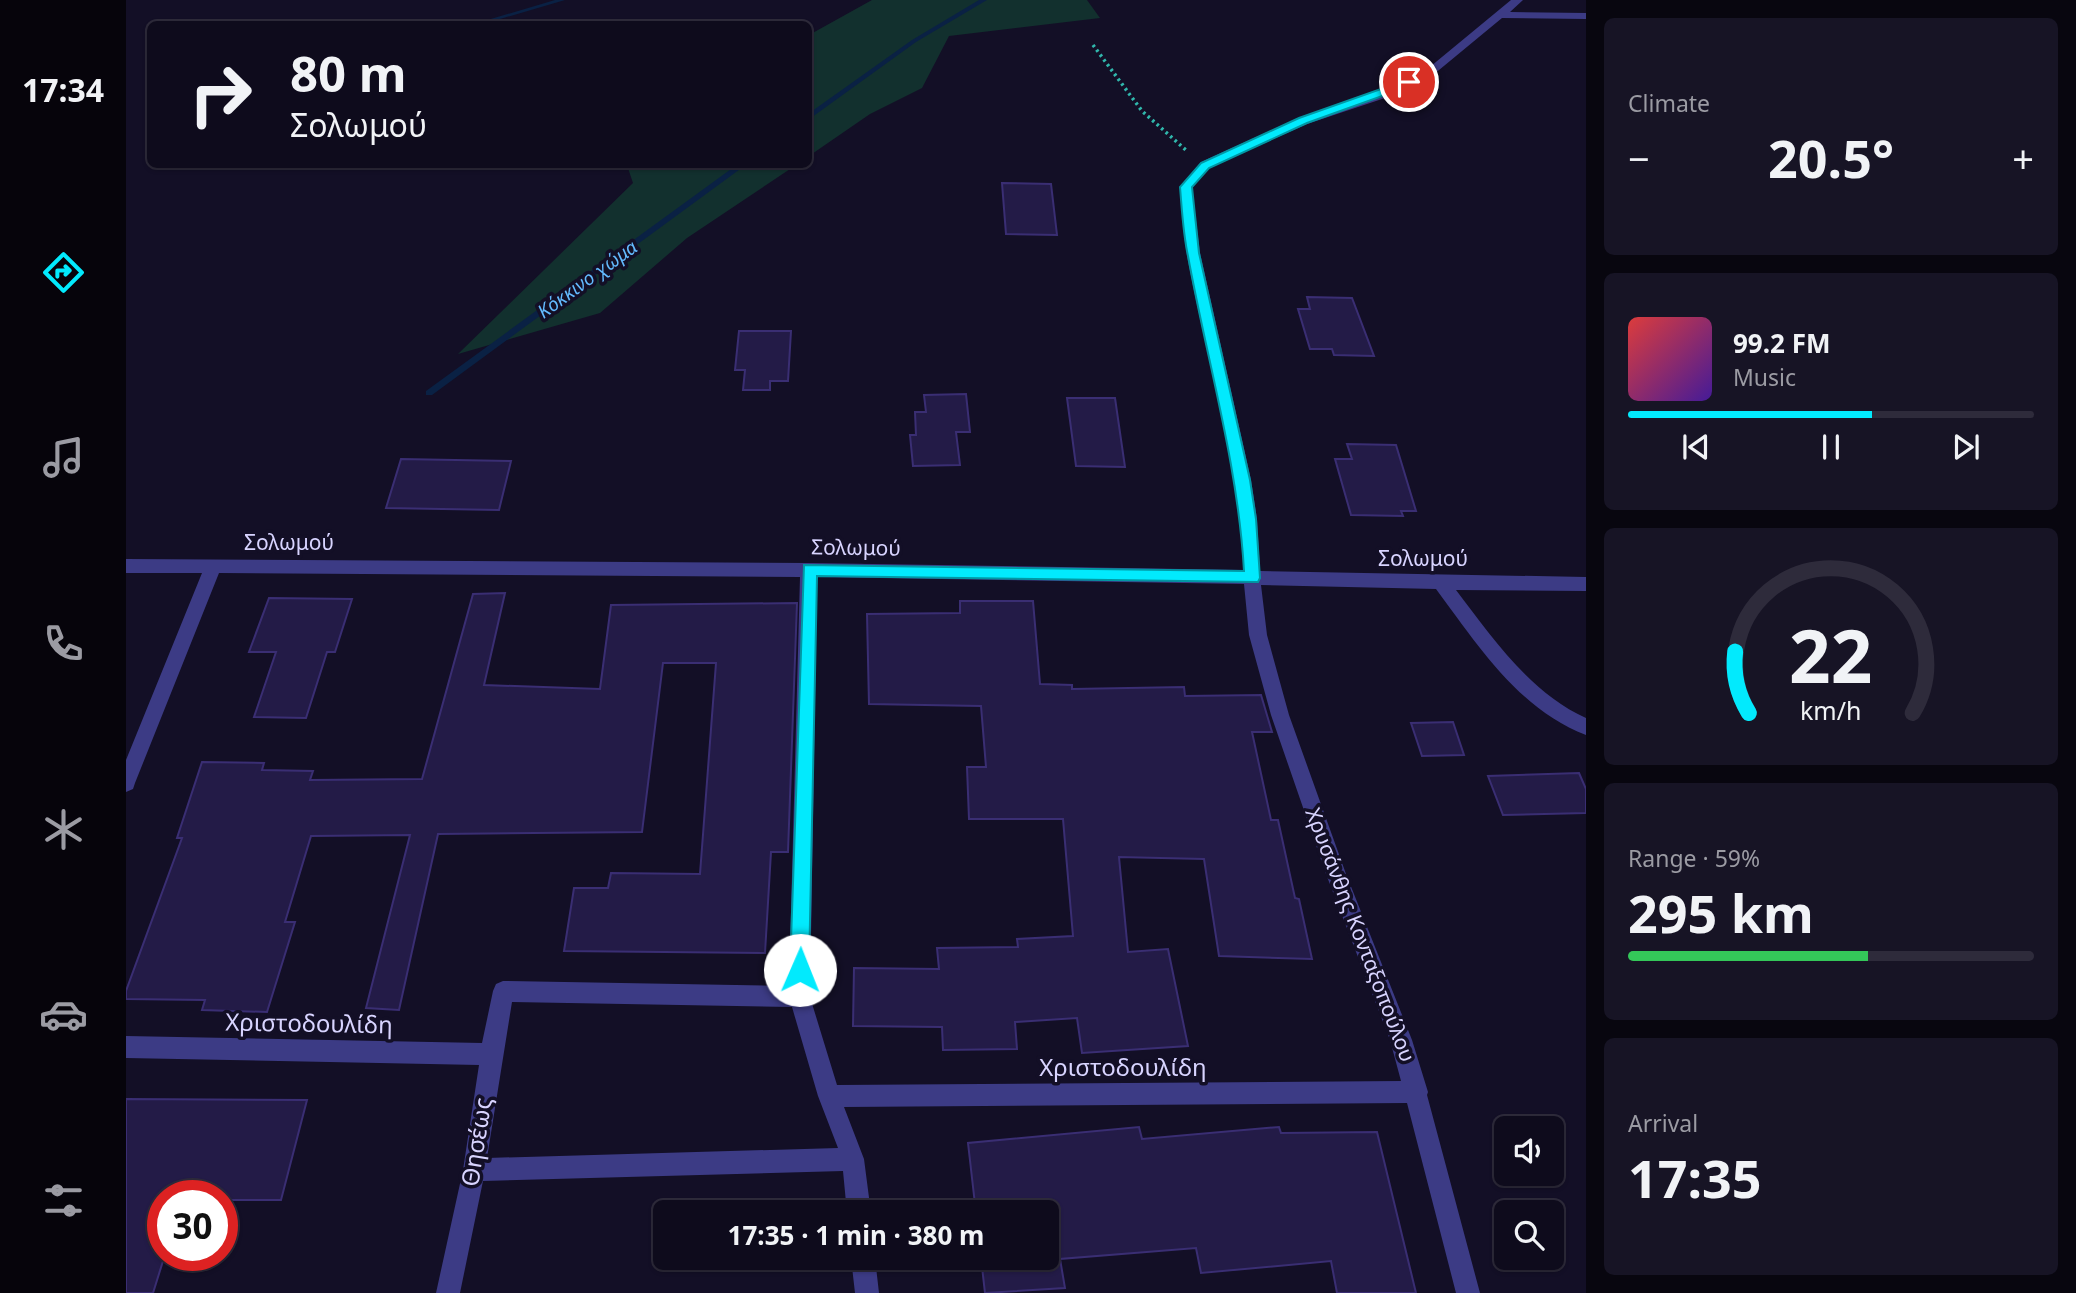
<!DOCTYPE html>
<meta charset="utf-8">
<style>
:root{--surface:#0e0b1c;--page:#171425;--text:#f1f3f6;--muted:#9b9ba3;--line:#2e2b3b;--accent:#02eafd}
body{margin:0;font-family:"Noto Sans",sans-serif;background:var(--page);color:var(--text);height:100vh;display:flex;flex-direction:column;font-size:26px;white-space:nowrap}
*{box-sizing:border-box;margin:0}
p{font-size:23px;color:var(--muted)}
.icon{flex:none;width:38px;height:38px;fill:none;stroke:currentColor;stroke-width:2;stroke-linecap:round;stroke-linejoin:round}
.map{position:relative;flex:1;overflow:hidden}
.side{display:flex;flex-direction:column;gap:18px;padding:18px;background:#08060f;width:490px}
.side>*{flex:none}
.guide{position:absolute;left:21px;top:21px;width:665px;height:147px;border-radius:10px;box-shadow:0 2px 5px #0004,0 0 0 2px var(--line);background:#0e0b1c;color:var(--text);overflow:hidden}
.tools{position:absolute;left:1368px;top:1116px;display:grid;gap:14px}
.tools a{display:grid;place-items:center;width:70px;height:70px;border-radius:10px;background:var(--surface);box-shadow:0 2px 5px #0004,0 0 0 2px var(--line);font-size:35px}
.speed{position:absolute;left:21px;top:1180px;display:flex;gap:14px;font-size:35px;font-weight:700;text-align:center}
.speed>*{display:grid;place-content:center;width:91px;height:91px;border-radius:50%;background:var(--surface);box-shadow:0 2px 5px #0004,0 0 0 2px var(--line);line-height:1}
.speed .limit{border:10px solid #d22;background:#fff;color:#111}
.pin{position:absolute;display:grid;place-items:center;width:60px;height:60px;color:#fff;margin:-30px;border:4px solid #fff;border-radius:50%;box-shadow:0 2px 7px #0007}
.me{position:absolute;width:77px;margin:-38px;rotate:1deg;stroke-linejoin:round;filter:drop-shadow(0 0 5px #0008)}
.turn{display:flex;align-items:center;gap:24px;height:147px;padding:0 28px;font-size:32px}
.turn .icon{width:91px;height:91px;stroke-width:2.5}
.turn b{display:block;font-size:49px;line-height:60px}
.big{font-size:52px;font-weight:700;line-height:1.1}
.side .widget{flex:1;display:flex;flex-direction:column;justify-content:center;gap:10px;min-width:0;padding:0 24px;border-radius:10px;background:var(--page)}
.side .dial{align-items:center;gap:0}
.dial svg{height:182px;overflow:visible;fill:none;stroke:var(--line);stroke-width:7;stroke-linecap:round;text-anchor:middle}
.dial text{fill:var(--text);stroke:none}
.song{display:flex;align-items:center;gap:21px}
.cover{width:84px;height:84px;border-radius:10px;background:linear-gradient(135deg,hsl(0 70% 55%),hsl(260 70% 35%))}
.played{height:7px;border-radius:4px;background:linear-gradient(90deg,var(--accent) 60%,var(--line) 60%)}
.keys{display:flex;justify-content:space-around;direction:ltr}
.heat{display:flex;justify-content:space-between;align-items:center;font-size:38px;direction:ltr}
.charge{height:10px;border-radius:5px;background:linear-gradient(90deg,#34c759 59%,var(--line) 0)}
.trip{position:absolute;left:527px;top:1200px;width:406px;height:70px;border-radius:10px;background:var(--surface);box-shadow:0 2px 5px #0004,0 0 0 2px var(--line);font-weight:700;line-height:70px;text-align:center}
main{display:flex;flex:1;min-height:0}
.dock{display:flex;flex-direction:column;width:126px;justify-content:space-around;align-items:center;background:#06040b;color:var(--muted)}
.dock .icon{width:49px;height:49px}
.dock .active{color:var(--accent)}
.dock b{font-size:32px;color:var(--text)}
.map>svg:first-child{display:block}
.green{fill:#12302e}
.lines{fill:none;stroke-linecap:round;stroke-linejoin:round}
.stream{fill:#0a2144;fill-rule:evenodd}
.building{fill:#231b47;stroke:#3a2e73;stroke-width:2}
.path{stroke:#30b7ac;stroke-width:3.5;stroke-dasharray:2.5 3.5;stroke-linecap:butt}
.minor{fill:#3c3b85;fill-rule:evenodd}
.route{fill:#02eafd;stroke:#0198a4;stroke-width:2}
.labels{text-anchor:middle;stroke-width:7;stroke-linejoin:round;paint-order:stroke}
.far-water-label{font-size:19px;font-style:italic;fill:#63bafe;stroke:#130f26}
.street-label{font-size:21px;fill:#d8d4ff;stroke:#130f26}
.near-street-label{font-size:24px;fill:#d8d4ff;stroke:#130f26}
</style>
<main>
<nav class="dock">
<b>17:34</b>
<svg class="icon active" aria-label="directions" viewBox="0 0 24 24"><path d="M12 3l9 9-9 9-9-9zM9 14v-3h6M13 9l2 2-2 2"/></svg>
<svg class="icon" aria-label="music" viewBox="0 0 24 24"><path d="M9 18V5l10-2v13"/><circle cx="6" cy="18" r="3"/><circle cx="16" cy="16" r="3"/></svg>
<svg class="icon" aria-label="phone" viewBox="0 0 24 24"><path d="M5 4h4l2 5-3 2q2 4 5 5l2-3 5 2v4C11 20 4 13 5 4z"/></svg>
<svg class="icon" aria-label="climate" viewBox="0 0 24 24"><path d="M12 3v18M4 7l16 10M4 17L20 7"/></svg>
<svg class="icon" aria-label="car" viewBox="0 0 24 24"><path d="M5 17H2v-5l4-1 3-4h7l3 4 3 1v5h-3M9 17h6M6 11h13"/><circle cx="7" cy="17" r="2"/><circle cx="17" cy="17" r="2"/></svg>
<svg class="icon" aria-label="filters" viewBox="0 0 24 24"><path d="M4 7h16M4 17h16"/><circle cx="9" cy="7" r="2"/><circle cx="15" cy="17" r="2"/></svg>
</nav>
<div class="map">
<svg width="1460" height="1293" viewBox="0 0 1460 1293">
<rect width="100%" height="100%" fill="#130f26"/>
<path class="green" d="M746 0H961L974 18 823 36 796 88 744 114 683 156V35Z
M501 165H670L561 238 474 313 332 354 507 183Z"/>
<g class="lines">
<path class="stream" d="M429 0H439L357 24H348Z
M853 0H861L790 42 682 120V114L786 40Z
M612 164H621L306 395H300V391Z"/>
</g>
<path class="building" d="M876 183 925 184 931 235 880 234Z
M1181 297 1226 298 1248 356 1208 355 1206 349H1184L1172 309H1184Z
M613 331H665L662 381H644V390H617L619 370H609Z
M840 394 844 432H830L834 465 787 466 784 435H790L789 412H800L798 395Z
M941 398H989L999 467 950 466Z
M1221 444 1270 445 1290 511H1275L1277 516 1225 515 1209 459H1226Z
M275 459 385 461 373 510 260 508Z
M379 593 358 685 474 689 485 605 671 603 662 852H645L639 953 438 951 448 888H482L485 873 574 874 590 663H537L516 832 312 834 273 1010 240 1008 284 835 185 836 159 922H169L141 1012 76 1010 79 1000 0 999V991L56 838H51L76 762 138 763 136 770 187 771 184 780 296 779 347 594Z
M143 598 226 599 209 652H201L180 718 128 717 150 652H123Z
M834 601H907L914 684 946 685V689L1058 687 1059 696 1135 695 1146 732H1126L1145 820H1152L1169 898 1173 899 1186 959 1093 956 1078 859 993 857 1002 952 1042 949 1062 1046 956 1053 951 1018 889 1022 891 1049 817 1050 816 1027 727 1026 728 968 813 969 811 948 892 947 891 939 947 936 937 819H843L841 767H860L855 706 743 704 741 614 834 613Z
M1327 722 1338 755 1296 756 1285 723Z
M1453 773 1460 789V813L1377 815 1362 776Z
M0 1099 181 1100 155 1200H96V1195H37V1261L27 1293H0Z
M1013 1127 1016 1139 1153 1127 1155 1133 1251 1132 1290 1293H1211L1205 1261 1075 1273 1070 1248 934 1259 939 1288 859 1293 855 1258H920V1213H850L842 1143Z"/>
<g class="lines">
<path class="path" d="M967 45 1016 111 1061 151"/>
<path class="minor" d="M1385 0H1397L1384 12 1460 13V19L1376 18 1307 75 1268 95 1181 124 1083 168 1066 188 1074 253 1125 480 1131 519 1134 571 1460 577V591L1330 590C1366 637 1404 693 1460 718V735C1393 710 1351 644 1310 589L1135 585 1141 635 1163 715 1220 874 1286 1040 1302 1092 1301 1095 1354 1293H1330L1281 1103 718 1107 738 1159 745 1213H721L717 1171 357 1181 334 1293H310L337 1170 353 1065 0 1058V1036L356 1043 367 991 370 984 377 981 663 986 674 577 93 573 9 783 7 789 0 792V760L76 573H0V559L683 563 1118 570C1112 463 1081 361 1061 256 1057 233 1056 210 1054 187L1075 162 1173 118 1260 89 1299 71ZM691 577 1118 584 1123 635 1145 715 1200 874 1264 1040 1275 1081 711 1085 684 997ZM386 1002 666 1007 692 1096 712 1148 361 1158Z
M725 1258H749L753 1293H729Z"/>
</g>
<path class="route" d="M1283 79 1289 82 1287 85 1181 123 1083 168 1066 187 1073 253 1124 480 1130 519 1134 578 1132 582 691 576 683 970 680 977 674 980 667 977 664 970 678 565 1118 571C1112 464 1081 361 1062 256 1057 233 1056 210 1054 187L1075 163 1173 118Z"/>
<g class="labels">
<g class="far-water-label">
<text transform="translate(461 279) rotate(-36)" y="7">Κόκκινο χώμα</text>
</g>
<g class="street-label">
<text x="163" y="550">Σολωμού</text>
<text transform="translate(730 548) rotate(1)" y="7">Σολωμού</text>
<text x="1297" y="566">Σολωμού</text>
<text transform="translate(1234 935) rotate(69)" y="7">Χρυσάνθης Κονταξοπούλου</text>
</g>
<g class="near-street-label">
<text transform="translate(183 1024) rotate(1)" y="8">Χριστοδουλίδη</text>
<text x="997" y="1076">Χριστοδουλίδη</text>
<text transform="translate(351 1142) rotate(-81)" y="8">Θησέως</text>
</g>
</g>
</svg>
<div class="tools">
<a><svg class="icon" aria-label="sound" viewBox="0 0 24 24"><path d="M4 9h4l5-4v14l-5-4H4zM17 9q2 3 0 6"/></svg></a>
<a><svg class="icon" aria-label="search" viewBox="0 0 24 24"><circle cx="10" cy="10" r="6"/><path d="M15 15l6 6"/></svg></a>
</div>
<div class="speed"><div class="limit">30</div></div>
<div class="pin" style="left:1283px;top:82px;background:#d93025"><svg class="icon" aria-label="arrive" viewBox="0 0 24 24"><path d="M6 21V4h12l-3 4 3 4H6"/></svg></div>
<svg class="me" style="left:674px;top:970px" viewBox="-20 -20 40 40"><circle r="19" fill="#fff"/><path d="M0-13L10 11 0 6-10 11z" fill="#02eafd"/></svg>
<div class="trip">17:35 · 1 min · 380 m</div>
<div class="guide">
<div class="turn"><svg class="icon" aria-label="right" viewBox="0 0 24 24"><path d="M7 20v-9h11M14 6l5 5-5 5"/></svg><div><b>80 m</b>Σολωμού</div></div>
</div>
</div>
<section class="side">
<div class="widget"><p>Climate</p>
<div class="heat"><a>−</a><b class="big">20.5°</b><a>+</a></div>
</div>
<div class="widget">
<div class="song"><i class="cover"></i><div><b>99.2 FM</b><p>Music</p></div></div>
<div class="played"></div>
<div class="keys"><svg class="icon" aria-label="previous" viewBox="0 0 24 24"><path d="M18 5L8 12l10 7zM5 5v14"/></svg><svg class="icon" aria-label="pause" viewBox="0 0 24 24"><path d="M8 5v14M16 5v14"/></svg><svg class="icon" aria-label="next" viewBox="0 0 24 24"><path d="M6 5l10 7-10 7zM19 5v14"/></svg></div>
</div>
<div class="widget dial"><svg viewBox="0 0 100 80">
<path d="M14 69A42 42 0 1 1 86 69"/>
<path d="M14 69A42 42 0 0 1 8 42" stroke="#02eafd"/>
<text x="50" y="56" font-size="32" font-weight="700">22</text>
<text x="50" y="72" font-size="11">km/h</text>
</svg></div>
<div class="widget"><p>Range · 59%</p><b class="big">295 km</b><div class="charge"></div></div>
<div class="widget"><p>Arrival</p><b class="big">17:35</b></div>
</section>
</main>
